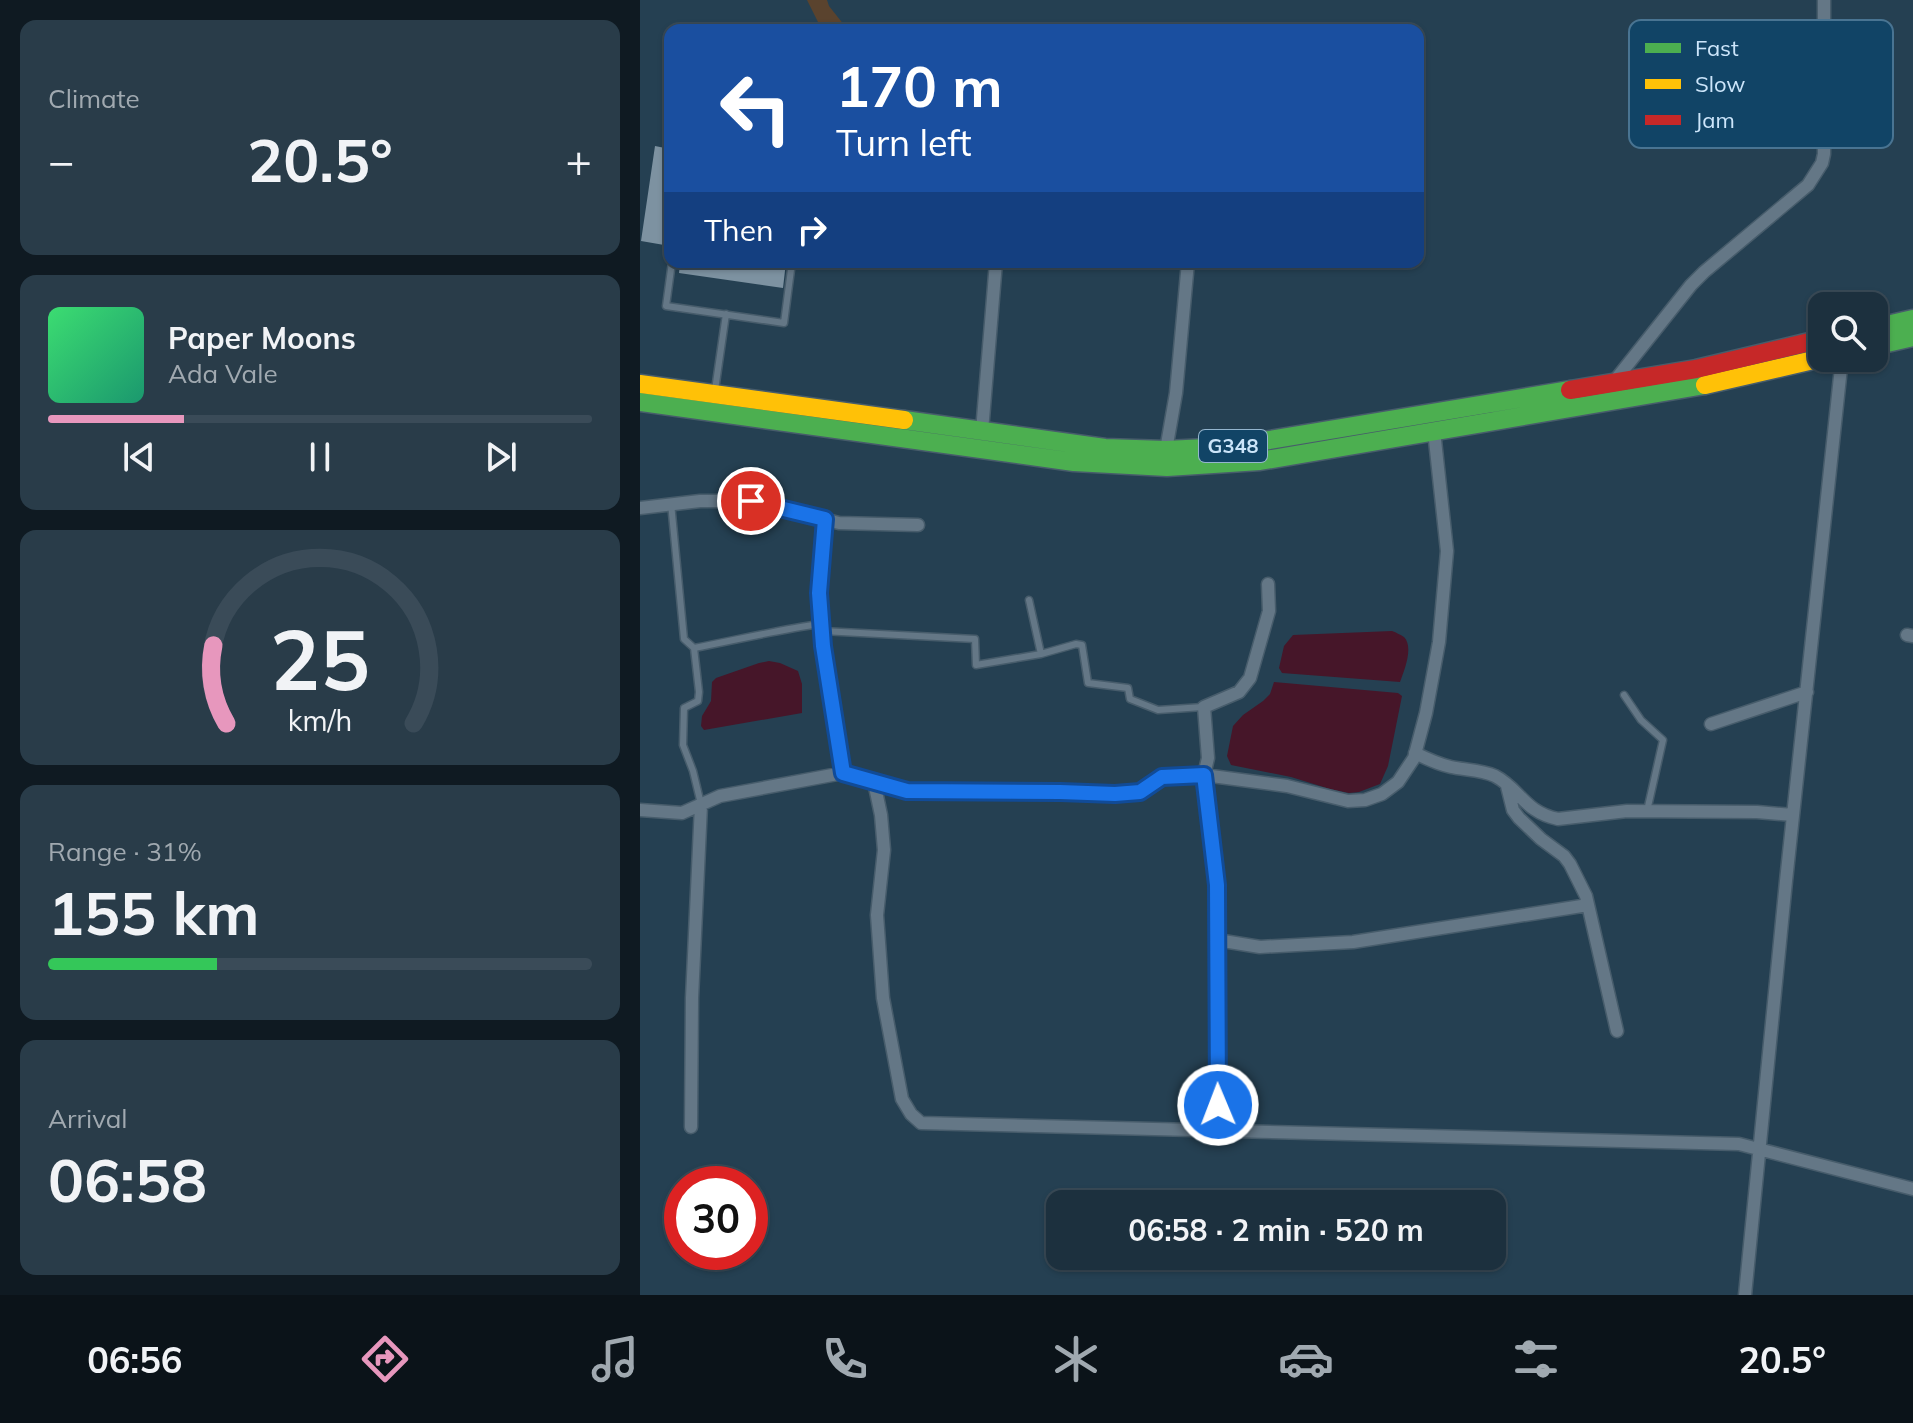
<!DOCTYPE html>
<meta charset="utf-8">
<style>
:root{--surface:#1c303e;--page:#293c49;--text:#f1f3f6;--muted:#a0a9b0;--line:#3a4b58;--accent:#e797bd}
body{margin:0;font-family:Mulish,sans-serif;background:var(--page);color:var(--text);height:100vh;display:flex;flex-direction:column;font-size:30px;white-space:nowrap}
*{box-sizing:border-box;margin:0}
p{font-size:26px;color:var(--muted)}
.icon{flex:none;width:44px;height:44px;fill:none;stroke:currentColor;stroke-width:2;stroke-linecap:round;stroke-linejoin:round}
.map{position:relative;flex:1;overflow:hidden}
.side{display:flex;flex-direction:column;gap:20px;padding:20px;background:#0f1a22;width:640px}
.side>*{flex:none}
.top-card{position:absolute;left:24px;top:24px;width:760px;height:244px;border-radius:16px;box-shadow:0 2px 6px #0004,0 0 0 2px var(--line);background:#1a4fa0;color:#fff;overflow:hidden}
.tools{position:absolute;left:1168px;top:292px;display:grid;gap:16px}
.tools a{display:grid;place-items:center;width:80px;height:80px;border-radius:16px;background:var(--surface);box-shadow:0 2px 6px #0004,0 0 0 2px var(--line);font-size:40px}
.speed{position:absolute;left:24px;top:1166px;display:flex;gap:16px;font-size:40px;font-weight:700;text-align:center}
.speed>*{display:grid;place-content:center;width:104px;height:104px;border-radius:50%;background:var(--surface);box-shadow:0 2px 6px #0004,0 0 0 2px var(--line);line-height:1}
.speed .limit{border:12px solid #d22;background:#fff;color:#111}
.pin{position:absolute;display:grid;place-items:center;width:68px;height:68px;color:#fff;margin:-34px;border:4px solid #fff;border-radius:50%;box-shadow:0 2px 8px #0007}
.me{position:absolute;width:88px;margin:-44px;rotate:359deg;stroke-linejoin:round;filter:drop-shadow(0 0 6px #0008)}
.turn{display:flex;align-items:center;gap:28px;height:168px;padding:0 40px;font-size:36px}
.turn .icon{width:104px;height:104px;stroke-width:2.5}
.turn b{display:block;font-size:56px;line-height:68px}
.then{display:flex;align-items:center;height:76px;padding:0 40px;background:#0003;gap:16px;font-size:30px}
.big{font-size:60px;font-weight:700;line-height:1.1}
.side .tile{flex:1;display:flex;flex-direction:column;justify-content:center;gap:12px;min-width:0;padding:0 28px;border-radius:16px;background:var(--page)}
.side .dial{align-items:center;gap:0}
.dial svg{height:208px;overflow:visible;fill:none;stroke:var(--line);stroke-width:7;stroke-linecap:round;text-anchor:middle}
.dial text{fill:var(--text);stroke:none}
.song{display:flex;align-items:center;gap:24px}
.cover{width:96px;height:96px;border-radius:12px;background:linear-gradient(135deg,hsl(140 70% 55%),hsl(160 70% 35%))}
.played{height:8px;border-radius:4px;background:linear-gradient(90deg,var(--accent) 25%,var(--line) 25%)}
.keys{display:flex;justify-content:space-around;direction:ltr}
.heat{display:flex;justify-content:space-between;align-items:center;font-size:44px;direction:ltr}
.charge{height:12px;border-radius:6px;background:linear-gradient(90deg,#34c759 31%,var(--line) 0)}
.trip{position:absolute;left:406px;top:1190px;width:460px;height:80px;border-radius:16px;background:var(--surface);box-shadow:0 2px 6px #0004,0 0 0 2px var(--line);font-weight:700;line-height:80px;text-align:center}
.menu{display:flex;height:128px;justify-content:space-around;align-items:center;background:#0b1319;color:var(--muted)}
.menu .icon{width:56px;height:56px}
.menu .current{color:var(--accent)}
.menu b{font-size:36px;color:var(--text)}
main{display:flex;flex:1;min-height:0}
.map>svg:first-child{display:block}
.green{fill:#5a432e}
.water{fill:#461629}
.building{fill:#7d92a1}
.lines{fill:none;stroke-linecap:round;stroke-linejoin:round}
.lane-casing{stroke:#475c6b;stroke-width:9}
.street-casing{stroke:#475c6b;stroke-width:15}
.fast-casing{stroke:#475c6b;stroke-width:21}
.slow-casing{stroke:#475c6b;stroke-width:21}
.jam-casing{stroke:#475c6b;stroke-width:21}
.lane{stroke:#647786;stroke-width:6}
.street{stroke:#647786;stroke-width:12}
.fast{stroke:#4caf50;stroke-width:18}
.slow{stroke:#ffc107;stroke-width:18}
.jam{stroke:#c62828;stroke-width:18}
.route-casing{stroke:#114b97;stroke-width:20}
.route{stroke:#1a73e8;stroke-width:14}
.labels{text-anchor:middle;stroke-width:8;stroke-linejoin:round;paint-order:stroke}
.shield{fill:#146;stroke:#94b5ce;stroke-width:2}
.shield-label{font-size:20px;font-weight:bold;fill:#cce5fa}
.key{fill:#146;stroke:#497492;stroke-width:2}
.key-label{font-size:22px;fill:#cce5fa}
</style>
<main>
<section class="side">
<div class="tile"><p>Climate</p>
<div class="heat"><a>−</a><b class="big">20.5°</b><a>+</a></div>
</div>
<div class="tile">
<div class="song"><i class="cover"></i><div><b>Paper Moons</b><p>Ada Vale</p></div></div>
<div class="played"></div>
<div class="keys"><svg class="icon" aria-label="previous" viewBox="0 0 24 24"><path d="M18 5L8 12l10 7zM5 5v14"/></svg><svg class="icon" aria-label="pause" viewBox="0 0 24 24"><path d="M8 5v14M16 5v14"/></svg><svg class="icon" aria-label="next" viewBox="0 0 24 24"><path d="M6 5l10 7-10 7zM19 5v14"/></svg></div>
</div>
<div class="tile dial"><svg viewBox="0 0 100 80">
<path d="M14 69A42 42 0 1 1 86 69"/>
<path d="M14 69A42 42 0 0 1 9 39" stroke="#e797bd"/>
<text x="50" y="56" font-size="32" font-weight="700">25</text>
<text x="50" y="72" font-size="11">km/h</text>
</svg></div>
<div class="tile"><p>Range · 31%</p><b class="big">155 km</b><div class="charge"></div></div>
<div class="tile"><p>Arrival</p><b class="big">06:58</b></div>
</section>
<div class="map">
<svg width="1273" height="1295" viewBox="0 0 1273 1295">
<rect width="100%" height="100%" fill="#254052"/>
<path class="green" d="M167 0H187L189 6 208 30H182Z"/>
<path class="water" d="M752 631C755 632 761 635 764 637 774 647 764 671 760 682L642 673 639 668 644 646 653 635Z
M129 661 140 663 158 671 162 684V713L64 730 61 726 62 716 71 701 72 682 76 678 119 663Z
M634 682 758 693 762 696 748 766 740 784 719 792 709 793 690 789 651 777 591 765 587 756 593 726 603 715 623 701 630 694Z"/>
<path class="building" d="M15 146 30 149V246L1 241Z
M40 262H146L143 288 39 273Z"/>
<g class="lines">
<g class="lane-casing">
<path id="lane" d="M32 262 26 306 144 323 152 262
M75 390 86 314
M31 503 44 639 54 648 59 692 58 701 44 708 43 745 53 771 61 804
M389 600 401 654
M182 631 335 639 336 665 401 654 436 644 442 645 448 683 488 688 490 699 518 710 563 707
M54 648C96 640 137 630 180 624
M984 695 1001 720 1023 740 1007 811"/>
</g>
<g class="street-casing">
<path id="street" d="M973 383 1051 285 1064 272 1168 185 1182 163 1184 154V0
M342 431 356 262
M526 450 536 393 548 262
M0 508 60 501H111L199 523 278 525
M185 519 179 593 183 646 203 773
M1267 635 1273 636
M1071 724 1167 692
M775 753C787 759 798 764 811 767 825 770 842 770 855 776 880 789 884 812 918 819L987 811 1117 812 1153 815
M234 782 241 815 244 850 237 915 243 998 262 1099 271 1114 281 1123 1099 1144 1273 1189
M867 786 873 810 879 818 901 839 924 856 930 864 946 896 977 1031
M0 810 42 813 80 796 203 773 267 791 420 792 475 794 500 792 522 777 564 775 647 786 708 801 725 800 742 794 758 782 774 758 786 713 799 642 807 551 794 431
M577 940 620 947 713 942 948 905
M51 1127 52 998 61 805
M579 1131 577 1054V885L564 775 568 758 564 707 599 692 610 678 629 611 628 584
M1105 1295 1146 881 1202 358"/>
</g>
<g class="fast-casing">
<path id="fast" d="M1234 328 1273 319
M1234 346 1273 337
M0 402 434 462 527 467 620 461 1065 385
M264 420 465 448 526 450 587 447 930 390"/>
</g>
<g class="slow-casing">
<path id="slow" d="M0 384 264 420
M1065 385 1182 358"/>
</g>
<g class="jam-casing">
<path id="jam" d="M930 390 1056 369 1182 339"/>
</g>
<use href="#lane" class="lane"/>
<use href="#street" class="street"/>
<use href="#fast" class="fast"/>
<use href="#slow" class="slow"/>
<use href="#jam" class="jam"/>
</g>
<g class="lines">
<g class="route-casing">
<path id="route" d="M111 501 185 519 179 593 183 646 203 773 267 791 420 792 475 794 500 792 522 777 564 775 577 885 578 1105"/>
</g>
<use href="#route" class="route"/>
</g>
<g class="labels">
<rect class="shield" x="559" y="430" width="68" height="32" rx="6"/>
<g class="shield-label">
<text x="593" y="453">G348</text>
</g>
</g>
<rect x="989" y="20" width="264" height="128" rx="12" class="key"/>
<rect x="1005" y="43" width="36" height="10" fill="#4caf50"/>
<rect x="1005" y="79" width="36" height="10" fill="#ffc107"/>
<rect x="1005" y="115" width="36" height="10" fill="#c62828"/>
<g class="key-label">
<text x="1055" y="56">Fast</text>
<text x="1055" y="92">Slow</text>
<text x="1055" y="128">Jam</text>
</g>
</svg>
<div class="tools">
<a><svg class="icon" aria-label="search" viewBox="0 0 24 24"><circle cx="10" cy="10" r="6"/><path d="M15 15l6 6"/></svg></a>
</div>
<div class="speed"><div class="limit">30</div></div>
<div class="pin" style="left:111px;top:501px;background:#d93025"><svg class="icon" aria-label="arrive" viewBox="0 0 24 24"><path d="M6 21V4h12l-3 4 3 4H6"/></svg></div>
<svg class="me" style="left:578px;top:1105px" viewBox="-20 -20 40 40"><circle r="17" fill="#1a73e8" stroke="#fff" stroke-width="3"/><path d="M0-11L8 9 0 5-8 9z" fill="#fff"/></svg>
<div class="trip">06:58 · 2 min · 520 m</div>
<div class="top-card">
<div class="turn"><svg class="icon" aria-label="left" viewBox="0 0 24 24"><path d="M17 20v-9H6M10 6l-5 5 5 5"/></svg><div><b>170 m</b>Turn left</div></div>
<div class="then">Then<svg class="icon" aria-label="right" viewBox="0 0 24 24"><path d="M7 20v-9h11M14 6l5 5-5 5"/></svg></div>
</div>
</div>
</main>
<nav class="menu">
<b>06:56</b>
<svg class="icon current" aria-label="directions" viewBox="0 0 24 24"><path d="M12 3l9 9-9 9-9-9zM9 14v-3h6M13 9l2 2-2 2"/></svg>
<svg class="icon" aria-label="music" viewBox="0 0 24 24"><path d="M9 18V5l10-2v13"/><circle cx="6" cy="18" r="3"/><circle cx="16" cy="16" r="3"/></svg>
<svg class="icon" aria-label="phone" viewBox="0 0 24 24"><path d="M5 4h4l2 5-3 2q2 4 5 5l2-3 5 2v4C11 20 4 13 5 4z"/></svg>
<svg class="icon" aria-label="climate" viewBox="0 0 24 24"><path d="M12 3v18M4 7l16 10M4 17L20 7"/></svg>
<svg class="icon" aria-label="car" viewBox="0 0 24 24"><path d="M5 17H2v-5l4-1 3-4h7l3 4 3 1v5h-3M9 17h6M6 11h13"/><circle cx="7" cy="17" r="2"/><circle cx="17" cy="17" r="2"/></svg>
<svg class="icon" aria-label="filters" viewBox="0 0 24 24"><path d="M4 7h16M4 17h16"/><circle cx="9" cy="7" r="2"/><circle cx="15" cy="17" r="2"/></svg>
<b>20.5°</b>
</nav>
